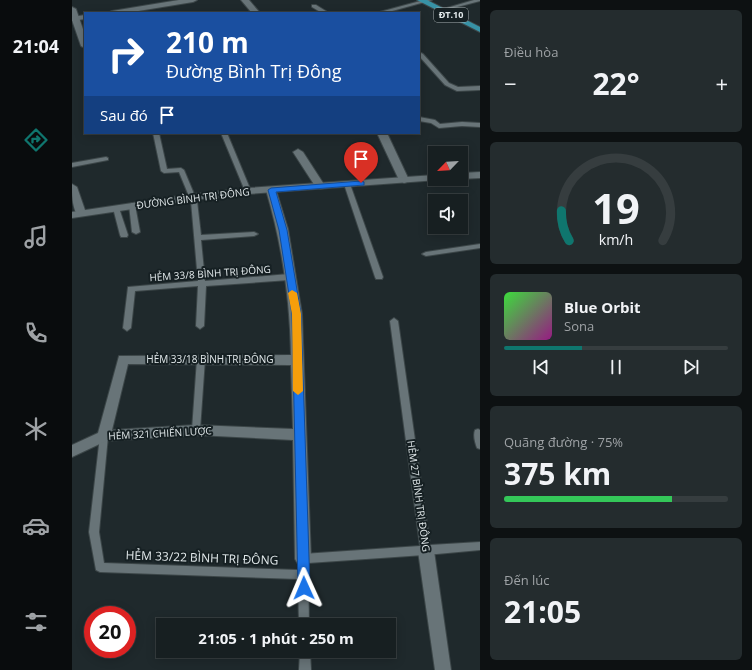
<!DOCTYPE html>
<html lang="vi">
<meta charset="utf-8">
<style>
:root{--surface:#171f21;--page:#242c2e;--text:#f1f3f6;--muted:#9ea2a5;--line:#363d3f;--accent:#0f766e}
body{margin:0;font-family:"Open Sans",sans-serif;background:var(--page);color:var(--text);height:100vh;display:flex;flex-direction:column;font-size:15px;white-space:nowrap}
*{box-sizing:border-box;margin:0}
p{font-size:13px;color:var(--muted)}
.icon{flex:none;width:22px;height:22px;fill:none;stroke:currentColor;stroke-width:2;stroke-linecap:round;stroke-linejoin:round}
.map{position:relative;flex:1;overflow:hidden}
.side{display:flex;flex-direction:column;gap:10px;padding:10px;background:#0d1112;width:272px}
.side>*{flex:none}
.guide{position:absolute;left:12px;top:12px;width:336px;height:122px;border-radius:0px;box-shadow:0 2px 10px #0003,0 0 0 1px var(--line);background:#1a4fa0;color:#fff;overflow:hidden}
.needle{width:26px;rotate:245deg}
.tools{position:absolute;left:356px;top:146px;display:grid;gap:8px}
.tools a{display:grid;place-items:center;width:40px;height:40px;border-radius:0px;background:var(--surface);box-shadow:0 2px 10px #0003,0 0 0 1px var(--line);font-size:20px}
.speed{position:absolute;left:12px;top:606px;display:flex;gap:8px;font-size:20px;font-weight:700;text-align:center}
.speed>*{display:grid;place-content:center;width:52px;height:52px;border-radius:50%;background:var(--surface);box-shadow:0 2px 10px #0003,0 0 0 1px var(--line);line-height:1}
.speed .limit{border:6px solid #d22;background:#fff;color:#111}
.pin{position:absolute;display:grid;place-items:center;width:34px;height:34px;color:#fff;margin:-41px -17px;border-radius:50% 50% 50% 0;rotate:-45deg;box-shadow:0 0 4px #0007}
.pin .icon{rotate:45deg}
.me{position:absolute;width:44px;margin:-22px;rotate:359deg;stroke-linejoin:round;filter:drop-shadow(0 0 3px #0008)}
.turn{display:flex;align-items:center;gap:14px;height:84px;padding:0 16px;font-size:18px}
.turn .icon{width:52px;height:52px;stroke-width:2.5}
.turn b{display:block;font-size:28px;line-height:34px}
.then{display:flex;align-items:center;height:38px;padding:0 16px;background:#0003;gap:8px;font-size:15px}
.big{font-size:30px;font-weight:700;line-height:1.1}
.side .card{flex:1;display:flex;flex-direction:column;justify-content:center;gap:6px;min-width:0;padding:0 14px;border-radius:6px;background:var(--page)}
.side .dial{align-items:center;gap:0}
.dial svg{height:104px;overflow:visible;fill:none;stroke:var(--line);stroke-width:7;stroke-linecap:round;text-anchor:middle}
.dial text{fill:var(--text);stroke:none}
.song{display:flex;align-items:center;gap:12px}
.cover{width:48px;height:48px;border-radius:6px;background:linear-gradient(135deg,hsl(120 70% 55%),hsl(310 70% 35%))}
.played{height:4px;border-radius:2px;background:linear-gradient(90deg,var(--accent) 35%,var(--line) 35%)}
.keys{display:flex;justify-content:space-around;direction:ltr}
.heat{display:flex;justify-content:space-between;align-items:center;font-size:22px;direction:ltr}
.charge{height:6px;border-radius:3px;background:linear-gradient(90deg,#34c759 75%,var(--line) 0)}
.trip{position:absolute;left:84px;top:618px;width:240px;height:40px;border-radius:0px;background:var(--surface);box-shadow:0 2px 10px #0003,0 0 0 1px var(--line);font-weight:700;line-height:40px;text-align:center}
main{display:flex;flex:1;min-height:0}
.menu{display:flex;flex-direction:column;width:72px;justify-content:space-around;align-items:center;background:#090c0d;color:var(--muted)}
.menu .icon{width:28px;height:28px}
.menu .active{color:var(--accent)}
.menu b{font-size:18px;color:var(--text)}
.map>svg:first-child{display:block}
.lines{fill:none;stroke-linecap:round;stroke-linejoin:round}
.service-casing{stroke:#3c4648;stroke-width:2}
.minor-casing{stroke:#3c4648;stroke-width:2}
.tertiary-casing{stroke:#3c4648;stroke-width:2}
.primary-casing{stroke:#3c4648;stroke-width:2}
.service{fill:#687478;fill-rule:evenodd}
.minor{fill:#687478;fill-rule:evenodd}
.tertiary{fill:#687478;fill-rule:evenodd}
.primary{fill:#3792a6;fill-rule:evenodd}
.route{fill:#1a73e8;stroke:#114b97}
.slow{fill:#f59e0b}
.labels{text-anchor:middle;stroke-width:4;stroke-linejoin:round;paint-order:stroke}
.shield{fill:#162023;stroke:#a5adaf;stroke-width:1}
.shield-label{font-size:9px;font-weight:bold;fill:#e2e9eb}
.street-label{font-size:10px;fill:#e2e9eb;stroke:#162023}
.near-street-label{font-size:12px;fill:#e2e9eb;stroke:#162023}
</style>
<main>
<nav class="menu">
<b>21:04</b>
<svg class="icon active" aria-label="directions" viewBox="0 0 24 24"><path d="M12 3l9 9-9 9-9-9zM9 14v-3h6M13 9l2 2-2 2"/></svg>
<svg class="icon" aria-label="music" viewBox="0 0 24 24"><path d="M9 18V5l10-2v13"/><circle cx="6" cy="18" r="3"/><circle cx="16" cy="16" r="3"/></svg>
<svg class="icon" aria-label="phone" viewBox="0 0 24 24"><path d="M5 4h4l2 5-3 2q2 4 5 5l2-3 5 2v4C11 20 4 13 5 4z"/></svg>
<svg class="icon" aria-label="climate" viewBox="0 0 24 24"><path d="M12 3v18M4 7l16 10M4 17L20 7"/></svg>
<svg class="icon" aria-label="car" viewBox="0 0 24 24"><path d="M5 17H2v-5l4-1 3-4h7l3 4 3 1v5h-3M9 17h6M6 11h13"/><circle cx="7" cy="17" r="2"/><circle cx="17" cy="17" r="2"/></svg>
<svg class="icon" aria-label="filters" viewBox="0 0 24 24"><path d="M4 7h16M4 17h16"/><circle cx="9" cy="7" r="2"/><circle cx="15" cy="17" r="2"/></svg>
</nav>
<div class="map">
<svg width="408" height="670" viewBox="0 0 408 670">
<rect width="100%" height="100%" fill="#1f292c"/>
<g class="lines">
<g class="service-casing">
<path id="service" d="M352 0H360L313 13H304Z
M402 0H408V1L370 11 368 10Z
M240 5H244L257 13H250L240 7Z
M349 53 351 54 377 83 386 87 408 86V90L385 91 373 85 347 56V54Z
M347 117 363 120 368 124 390 122 408 123V127L390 126 367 128 359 123 347 121Z
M81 133H87L95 169 109 168 112 170 125 201 129 235 182 232 186 234 182 236 129 240 133 281 217 274 221 277 217 280 134 286 132 326 128 329 124 326 126 286 63 291 59 328 55 331 51 328 56 287 126 281 119 201 107 172 92 173 89 171Z
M149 133H155L179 191 178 192 176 193 173 191Z
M34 157 36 158V160L0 167V163Z
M275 182 278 184 311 277 310 279H304L303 277 272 184Z
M60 203 63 205 68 232 64 234 60 232 57 205Z
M44 206 47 208 56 235 55 237H49L48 235 41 208Z
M408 244V248L354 256 350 254 354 252Z
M322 318 326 321 358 545 408 542V550L354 555H352L236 563 237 625H227L226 579 28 572 24 570 17 532 28 436 29 433 32 432 35 433 36 436 27 532 32 563 226 570V559L227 556 231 554 348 546 318 321Z
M129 356 132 357 133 359 128 430 127 433 124 434 121 433 120 430 125 359 126 357Z
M406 429 408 430V449L405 448C403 443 401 435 403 430Z
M228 651H238L239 670H227Z"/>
</g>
<g class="minor-casing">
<path id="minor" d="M169 0H177L188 13H180Z
M0 7 4 9 13 35V48L9 46 0 20Z
M305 133H315L337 180 335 182 332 183 327 180Z
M226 149 231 152 253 186 252 188 248 189 243 186 221 152Z
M0 184 5 187 14 213 13 215H5C0 205 0 195 0 184Z
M199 187 204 190 216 229 230 314 239 559 236 564 231 566 226 564 223 559 221 440 124 435 34 441 0 457V445L26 433 47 356 219 355C218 299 210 244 194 190ZM56 364 219 365 221 429 124 425 40 430Z
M354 544 359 546 362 551 379 670H363L346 551 349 546Z"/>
</g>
<g class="tertiary-casing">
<path id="tertiary" d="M107 0H125L121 2 54 13H36L40 11Z
M13 15V19L0 21V17Z
M408 172V178L389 179V173Z
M363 175V179L366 180 176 194 121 200 0 218V212L121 194 176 188Z"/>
</g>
<g class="primary-casing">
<path id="primary" d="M345 0H355L408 27V32Z"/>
</g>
<use href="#service" class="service"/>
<use href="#minor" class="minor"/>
<use href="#tertiary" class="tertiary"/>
<use href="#primary" class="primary"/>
</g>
<path class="route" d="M289 181 292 182V185L204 192 215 230 229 314 238 588 236 591 232 593 228 591 226 588 220 314 207 230 196 190 199 188Z"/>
<path class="slow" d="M220 290 225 293 229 314 231 391 226 395 221 391 220 314 216 293Z"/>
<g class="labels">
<rect class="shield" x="362" y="8" width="34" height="14" rx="3"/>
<g class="shield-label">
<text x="379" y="18">ĐT.10</text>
</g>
<g class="street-label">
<text transform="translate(121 198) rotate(-7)" y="4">ĐƯỜNG BÌNH TRỊ ĐÔNG</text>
<text transform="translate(138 273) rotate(-4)" y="4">HẺM 33/8 BÌNH TRỊ ĐÔNG</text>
<text x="138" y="363">HẺM 33/18 BÌNH TRỊ ĐÔNG</text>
<text transform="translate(88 433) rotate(-3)" y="4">HẺM 321 CHIẾN LƯỢC</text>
<text transform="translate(347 496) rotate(82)" y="4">HẺM 27 BÌNH TRỊ ĐÔNG</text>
</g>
<g class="near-street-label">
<text transform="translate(130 558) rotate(2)" y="4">HẺM 33/22 BÌNH TRỊ ĐÔNG</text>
</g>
</g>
</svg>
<div class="tools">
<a><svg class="needle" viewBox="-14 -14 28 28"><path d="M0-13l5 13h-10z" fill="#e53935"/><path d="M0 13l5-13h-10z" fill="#9ea2a5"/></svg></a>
<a><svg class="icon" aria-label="sound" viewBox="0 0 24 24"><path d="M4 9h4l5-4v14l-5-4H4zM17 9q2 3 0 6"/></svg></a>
</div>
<div class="speed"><div class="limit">20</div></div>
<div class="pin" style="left:289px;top:183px;background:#d93025"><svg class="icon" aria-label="arrive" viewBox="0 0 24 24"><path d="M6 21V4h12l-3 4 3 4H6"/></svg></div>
<svg class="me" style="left:232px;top:588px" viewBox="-20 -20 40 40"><path d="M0-17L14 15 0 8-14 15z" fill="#1a73e8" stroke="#fff" stroke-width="4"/></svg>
<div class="trip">21:05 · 1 phút · 250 m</div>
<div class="guide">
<div class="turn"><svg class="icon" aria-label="right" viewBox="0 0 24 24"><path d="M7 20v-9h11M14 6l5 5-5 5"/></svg><div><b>210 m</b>Đường Bình Trị Đông</div></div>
<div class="then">Sau đó<svg class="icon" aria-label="arrive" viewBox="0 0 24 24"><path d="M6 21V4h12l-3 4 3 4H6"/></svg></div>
</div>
</div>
<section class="side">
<div class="card"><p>Điều hòa</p>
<div class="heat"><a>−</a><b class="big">22°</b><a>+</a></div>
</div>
<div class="card dial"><svg viewBox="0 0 100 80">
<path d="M14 69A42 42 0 1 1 86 69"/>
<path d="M14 69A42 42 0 0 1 8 46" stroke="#0f766e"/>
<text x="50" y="56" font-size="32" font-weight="700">19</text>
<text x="50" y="72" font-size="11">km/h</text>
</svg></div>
<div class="card">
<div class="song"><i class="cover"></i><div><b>Blue Orbit</b><p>Sona</p></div></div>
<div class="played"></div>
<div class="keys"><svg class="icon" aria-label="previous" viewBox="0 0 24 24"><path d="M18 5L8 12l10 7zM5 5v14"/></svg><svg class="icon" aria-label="pause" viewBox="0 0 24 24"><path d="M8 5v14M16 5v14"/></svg><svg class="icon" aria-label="next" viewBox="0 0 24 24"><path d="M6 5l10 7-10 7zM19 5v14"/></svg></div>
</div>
<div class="card"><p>Quãng đường · 75%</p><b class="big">375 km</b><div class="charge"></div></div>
<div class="card"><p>Đến lúc</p><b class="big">21:05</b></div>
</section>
</main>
